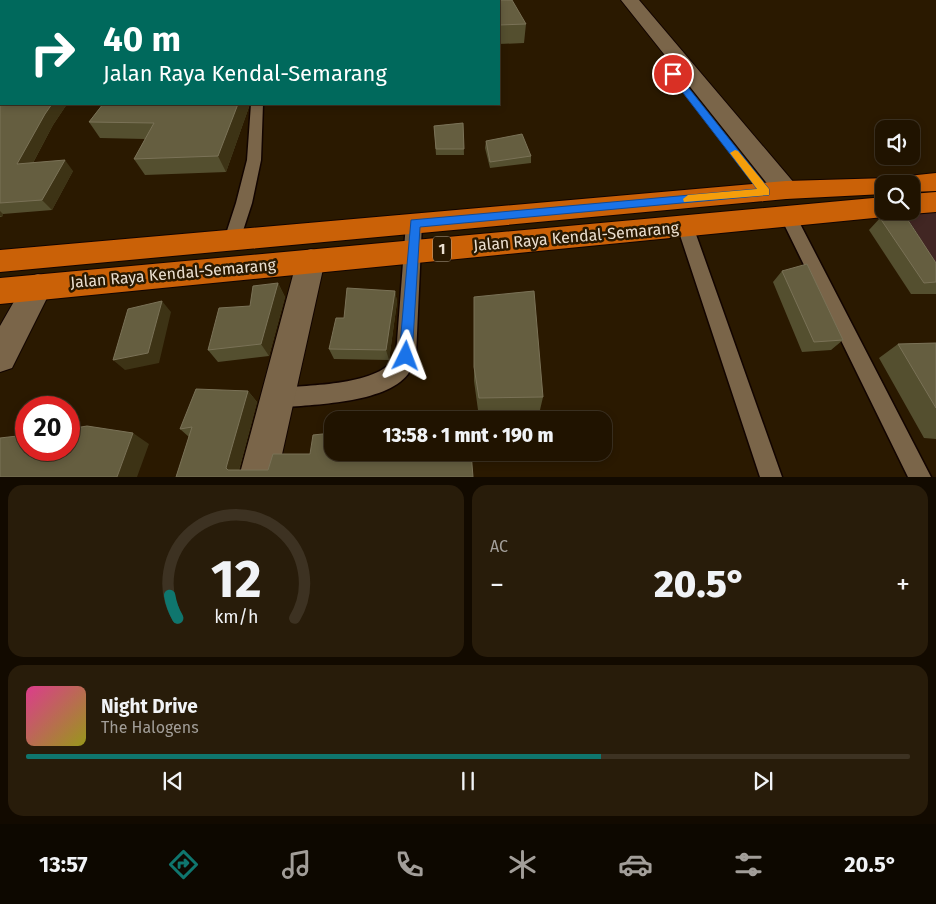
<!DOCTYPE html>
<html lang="id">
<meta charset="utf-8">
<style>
:root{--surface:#201300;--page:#281c0a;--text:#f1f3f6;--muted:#a29e99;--line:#3d3222;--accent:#0f766e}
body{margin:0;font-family:"Fira Sans",sans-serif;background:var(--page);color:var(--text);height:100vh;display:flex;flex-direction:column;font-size:19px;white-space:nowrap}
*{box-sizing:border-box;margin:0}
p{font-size:16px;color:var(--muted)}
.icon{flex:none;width:28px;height:28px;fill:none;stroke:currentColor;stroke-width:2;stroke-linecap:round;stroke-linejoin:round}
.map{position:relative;height:477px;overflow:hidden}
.details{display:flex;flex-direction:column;gap:8px;padding:8px;background:#120a00;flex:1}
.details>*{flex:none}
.guide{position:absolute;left:0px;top:0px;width:500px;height:105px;box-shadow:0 2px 8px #0003,0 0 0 1px var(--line);background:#00695c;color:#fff;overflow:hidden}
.buttons{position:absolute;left:875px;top:120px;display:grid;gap:10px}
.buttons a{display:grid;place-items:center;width:45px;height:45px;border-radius:10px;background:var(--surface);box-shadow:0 2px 8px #0003,0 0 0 1px var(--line);font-size:25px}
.speed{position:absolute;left:15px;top:396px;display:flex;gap:10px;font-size:25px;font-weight:700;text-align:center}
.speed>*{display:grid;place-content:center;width:65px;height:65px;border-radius:50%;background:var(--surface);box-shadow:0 2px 8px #0003,0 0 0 1px var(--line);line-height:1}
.speed .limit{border:8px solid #d22;background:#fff;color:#111}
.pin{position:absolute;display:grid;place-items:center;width:42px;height:42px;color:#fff;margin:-21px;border:2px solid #fff;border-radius:50%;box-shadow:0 1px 5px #0007}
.me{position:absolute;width:55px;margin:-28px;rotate:3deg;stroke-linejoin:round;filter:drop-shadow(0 0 4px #0008)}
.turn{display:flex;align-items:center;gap:18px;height:105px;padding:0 20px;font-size:22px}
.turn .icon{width:65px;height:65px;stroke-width:2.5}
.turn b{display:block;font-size:35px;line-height:42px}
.big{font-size:38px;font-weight:800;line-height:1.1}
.details .card{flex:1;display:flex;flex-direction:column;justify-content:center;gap:8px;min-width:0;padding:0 18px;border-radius:15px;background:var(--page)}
.details .dial{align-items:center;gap:0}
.dial svg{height:130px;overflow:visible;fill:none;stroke:var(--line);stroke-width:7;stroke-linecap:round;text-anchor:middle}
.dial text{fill:var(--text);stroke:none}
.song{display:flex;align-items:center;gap:15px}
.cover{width:60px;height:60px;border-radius:8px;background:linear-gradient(135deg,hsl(330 70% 55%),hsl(60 70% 35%))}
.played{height:5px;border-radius:2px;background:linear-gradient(90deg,var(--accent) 65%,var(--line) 65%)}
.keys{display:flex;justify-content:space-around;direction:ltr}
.heat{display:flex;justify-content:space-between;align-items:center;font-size:28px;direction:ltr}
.details .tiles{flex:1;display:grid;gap:8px;grid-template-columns:1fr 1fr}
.card:last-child{grid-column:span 2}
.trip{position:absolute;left:324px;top:411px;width:288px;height:50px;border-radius:15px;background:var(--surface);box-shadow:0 2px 8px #0003,0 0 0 1px var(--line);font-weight:800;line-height:50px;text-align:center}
.tabs{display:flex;height:80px;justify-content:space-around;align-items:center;background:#0d0800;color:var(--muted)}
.tabs .icon{width:35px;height:35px}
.tabs .active{color:var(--accent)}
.tabs b{font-size:22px;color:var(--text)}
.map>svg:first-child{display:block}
.green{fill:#412623}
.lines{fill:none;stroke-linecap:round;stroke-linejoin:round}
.lane-casing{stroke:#120400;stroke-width:3}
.street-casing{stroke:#120400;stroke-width:2}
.highway-casing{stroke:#120400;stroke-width:2}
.lane{fill:#7a6549;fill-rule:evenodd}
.street{fill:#7a6549;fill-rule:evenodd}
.highway{fill:#ca6107;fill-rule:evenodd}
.wall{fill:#544f2f}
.shaded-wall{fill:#3d3315}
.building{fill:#655e40;stroke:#7a7257}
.route{fill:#1a73e8;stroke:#114b97}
.slow{fill:#f59e0b}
.labels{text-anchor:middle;stroke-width:5;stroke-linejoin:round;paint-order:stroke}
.shield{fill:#2a1900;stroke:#b1a491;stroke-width:1}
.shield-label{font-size:15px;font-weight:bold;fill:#ebdfcf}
.street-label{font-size:16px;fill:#ebdfcf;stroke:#2a1900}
</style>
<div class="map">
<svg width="936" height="477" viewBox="0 0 936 477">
<rect width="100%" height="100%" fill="#2a1900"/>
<path class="green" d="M936 203V278L893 211H911Z"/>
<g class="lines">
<g class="lane-casing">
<path id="lane" d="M251 104H263L261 160 252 203 240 240 238 244 232 246 226 244 224 240 236 203 247 160Z
M788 210 794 212 796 216 931 477H908L780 216 782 212Z
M885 211H901L917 236 915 240 909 242 903 240Z
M414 217 420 219 422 223 416 356C413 362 411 369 408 374 385 404 313 404 278 408L271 405 268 398 271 391 278 388C307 385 383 386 396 355L406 223 408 219Z
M685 220 691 222 693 226 782 477H760L677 226 679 222Z"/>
</g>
<g class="street-casing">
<path id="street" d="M621 0H639L795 184 799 190 795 196 786 199 777 196Z
M311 249 321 252 325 260 277 477H239L297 260 301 252Z
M38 274 48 277 53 286 12 368 0 372V326L28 277Z"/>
</g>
<g class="highway-casing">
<path id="highway" d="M936 173V191L911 192V184H884V194L786 199 0 272V250L786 181 889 178Z
M936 192V212L911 214 903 211H911V194Z
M884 197V211H895L884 217 0 304V278Z"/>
</g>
<use href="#lane" class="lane"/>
<use href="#street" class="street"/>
<use href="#highway" class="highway"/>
</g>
<path class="wall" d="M499 1 526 24 524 43 499 44Z
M0 67H1V101L0 99Z
M0 104H67L53 125 33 163 73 171 52 210 3 214 2 217H0Z
M103 104H250L226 172 145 175 134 159 145 139 100 138 89 122Z
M463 123 464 155H436L434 126Z
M486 141 531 156V163L490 168 485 148Z
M880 218 936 263V294H911L869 230Z
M782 271 843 340 831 350 802 352 773 282Z
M278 283 285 297 269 356 218 362 208 350 250 306Z
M395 291 397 302 389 360 334 359 329 349 344 318Z
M474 297 543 397 540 410H478L474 381Z
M936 343V439L924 438 879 358 898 344Z
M248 391 257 402 239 470 176 477 189 437 180 429Z"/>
<path class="shaded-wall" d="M52 104H67L53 125 27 174 17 164 45 114Z
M238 104H250L226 172 218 156Z
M65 160 73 171 52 210 42 200Z
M0 211 3 214 2 217 0 216Z
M278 283 285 297 269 356 261 344Z
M395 291 397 302 389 360 386 350Z
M162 301 171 312 159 363 125 370 113 360Z
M248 391 257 402 237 477 228 470 226 468Z
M133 433 149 444 137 477H117Z"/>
<path class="building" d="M379 0H512L526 24 499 25V1H379Z
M0 67H1V92H0Z
M1 103V104H52L45 114 17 164 65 160 42 200 0 203V104Z
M103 104H238L218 156 134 159 154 123 89 122Z
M463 123 464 149H436L434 126Z
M522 134 531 156 490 162 486 141Z
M906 217 936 263V282L924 283 880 218Z
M807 264 843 340 814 342 782 271Z
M278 283 261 344 208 350 219 308 250 306 253 286Z
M347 288 395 291 386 350 329 349 336 318H344Z
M534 291 543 397 479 398 474 367V297Z
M162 301 148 353 113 360 128 309Z
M936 343V408L898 344Z
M196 389 248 391 226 468 228 470H268L273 454H310L313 435 332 433V452H471L473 477H176L192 427 180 429Z
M87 426 133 433 117 477H0V438L26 435V450H69V429Z"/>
<path class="route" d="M670 72H676L769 189V195L420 227 412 356 410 361 406 362 401 361 399 356 411 220 757 189 670 76Z"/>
<path class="slow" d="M735 150 738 151 769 189V195L684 202 683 199 688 195 757 189 730 153Z"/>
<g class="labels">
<rect class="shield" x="433" y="236.5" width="18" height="25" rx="4"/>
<g class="shield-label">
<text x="442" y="254">1</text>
</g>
<g class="street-label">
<text transform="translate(576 236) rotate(-5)" y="6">Jalan Raya Kendal-Semarang</text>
<text transform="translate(173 273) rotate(-5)" y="6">Jalan Raya Kendal-Semarang</text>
</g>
</g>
</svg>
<div class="buttons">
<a><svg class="icon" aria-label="sound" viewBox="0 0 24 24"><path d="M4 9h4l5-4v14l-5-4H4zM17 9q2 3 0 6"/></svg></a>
<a><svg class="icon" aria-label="search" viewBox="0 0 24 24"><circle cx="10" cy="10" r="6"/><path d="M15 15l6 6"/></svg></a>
</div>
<div class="speed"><div class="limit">20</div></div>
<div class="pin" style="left:673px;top:74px;background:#d93025"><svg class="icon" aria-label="arrive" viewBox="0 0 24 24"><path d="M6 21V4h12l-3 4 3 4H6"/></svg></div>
<svg class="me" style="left:406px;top:356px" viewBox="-20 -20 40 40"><path d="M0-17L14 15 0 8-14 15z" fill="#1a73e8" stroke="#fff" stroke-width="4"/></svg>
<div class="trip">13:58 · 1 mnt · 190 m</div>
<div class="guide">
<div class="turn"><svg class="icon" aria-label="right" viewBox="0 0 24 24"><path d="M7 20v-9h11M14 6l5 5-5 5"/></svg><div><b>40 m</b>Jalan Raya Kendal-Semarang</div></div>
</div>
</div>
<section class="details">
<div class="tiles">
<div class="card dial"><svg viewBox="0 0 100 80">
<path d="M14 69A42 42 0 1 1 86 69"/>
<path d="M14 69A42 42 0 0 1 9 55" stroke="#0f766e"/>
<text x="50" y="56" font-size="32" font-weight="700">12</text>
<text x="50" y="72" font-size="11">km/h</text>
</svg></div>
<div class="card"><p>AC</p>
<div class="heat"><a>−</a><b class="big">20.5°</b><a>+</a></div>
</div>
<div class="card">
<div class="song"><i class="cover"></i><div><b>Night Drive</b><p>The Halogens</p></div></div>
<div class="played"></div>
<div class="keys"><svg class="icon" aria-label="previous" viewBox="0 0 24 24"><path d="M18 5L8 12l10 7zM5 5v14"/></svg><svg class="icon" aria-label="pause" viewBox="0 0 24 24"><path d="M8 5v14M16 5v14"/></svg><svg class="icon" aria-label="next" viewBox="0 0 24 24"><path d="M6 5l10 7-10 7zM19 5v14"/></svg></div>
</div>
</div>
</section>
<nav class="tabs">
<b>13:57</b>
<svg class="icon active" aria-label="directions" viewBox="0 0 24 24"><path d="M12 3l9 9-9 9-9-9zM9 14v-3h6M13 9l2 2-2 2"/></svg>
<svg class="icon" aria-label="music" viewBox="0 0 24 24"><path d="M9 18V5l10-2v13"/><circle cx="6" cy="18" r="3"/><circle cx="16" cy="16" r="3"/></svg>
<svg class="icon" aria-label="phone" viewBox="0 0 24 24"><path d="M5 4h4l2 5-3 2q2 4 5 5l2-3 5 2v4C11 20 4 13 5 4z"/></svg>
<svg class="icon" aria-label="climate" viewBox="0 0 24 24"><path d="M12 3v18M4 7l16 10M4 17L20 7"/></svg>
<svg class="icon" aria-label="car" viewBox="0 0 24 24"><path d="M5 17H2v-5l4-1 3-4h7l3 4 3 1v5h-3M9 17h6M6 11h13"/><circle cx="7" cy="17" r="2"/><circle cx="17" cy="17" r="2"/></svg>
<svg class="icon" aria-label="filters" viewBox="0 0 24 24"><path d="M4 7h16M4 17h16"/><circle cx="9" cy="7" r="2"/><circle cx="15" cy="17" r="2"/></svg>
<b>20.5°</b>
</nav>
